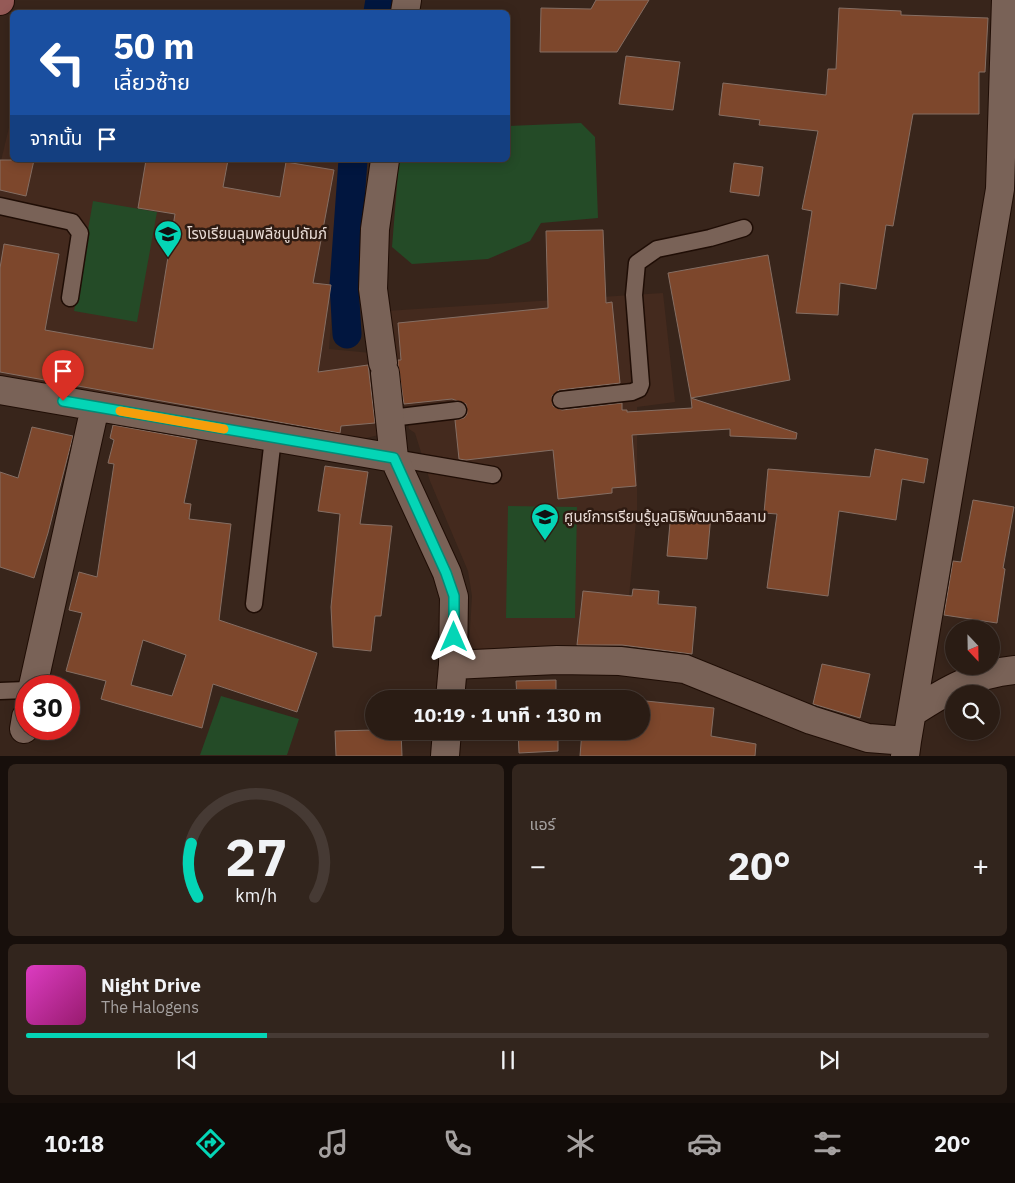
<!DOCTYPE html>
<html lang="th">
<meta charset="utf-8">
<style>
:root{--surface:#2a1c14;--page:#32251d;--text:#f1f3f6;--muted:#a5a1a0;--line:#463a34;--accent:#04d5b6}
body{margin:0;font-family:"IBM Plex Sans","Noto Sans Thai",sans-serif;background:var(--page);color:var(--text);height:100vh;display:flex;flex-direction:column;font-size:19px;white-space:nowrap}
*{box-sizing:border-box;margin:0}
p{font-size:16px;color:var(--muted)}
.icon{flex:none;width:28px;height:28px;fill:none;stroke:currentColor;stroke-width:2;stroke-linecap:round;stroke-linejoin:round}
.map{position:relative;height:756px;overflow:hidden}
.sheet{display:flex;flex-direction:column;gap:8px;padding:8px;background:#170f0b;flex:1}
.sheet>*{flex:none}
.top-card{position:absolute;left:10px;top:10px;width:500px;height:152px;border-radius:8px;box-shadow:0 2px 12px #0003,0 0 0 1px var(--line);background:#1a4fa0;color:#fff;overflow:hidden}
.needle{width:32px;rotate:158deg}
.fabs{position:absolute;left:945px;top:620px;display:grid;gap:10px}
.fabs a{display:grid;place-items:center;width:55px;height:55px;border-radius:50%;background:var(--surface);box-shadow:0 2px 12px #0003,0 0 0 1px var(--line);font-size:25px}
.speed{position:absolute;left:15px;top:675px;display:flex;gap:10px;font-size:25px;font-weight:700;text-align:center}
.speed>*{display:grid;place-content:center;width:65px;height:65px;border-radius:50%;background:var(--surface);box-shadow:0 2px 12px #0003,0 0 0 1px var(--line);line-height:1}
.speed .limit{border:8px solid #d22;background:#fff;color:#111}
.pin{position:absolute;display:grid;place-items:center;width:42px;height:42px;color:#fff;margin:-51px -21px;border-radius:50% 50% 50% 0;rotate:-45deg;box-shadow:0 0 5px #0007}
.pin .icon{rotate:45deg}
.me{position:absolute;width:55px;margin:-28px;rotate:0deg;stroke-linejoin:round;filter:drop-shadow(0 0 4px #0008)}
.turn{display:flex;align-items:center;gap:18px;height:105px;padding:0 20px;font-size:22px}
.turn .icon{width:65px;height:65px;stroke-width:2.5}
.turn b{display:block;font-size:35px;line-height:42px}
.then{display:flex;align-items:center;height:48px;padding:0 20px;background:#0003;gap:10px;font-size:19px}
.big{font-size:38px;font-weight:800;line-height:1.1}
.sheet .tile{flex:1;display:flex;flex-direction:column;justify-content:center;gap:8px;min-width:0;padding:0 18px;border-radius:8px;background:var(--page)}
.sheet .dial{align-items:center;gap:0}
.dial svg{height:130px;overflow:visible;fill:none;stroke:var(--line);stroke-width:7;stroke-linecap:round;text-anchor:middle}
.dial text{fill:var(--text);stroke:none}
.song{display:flex;align-items:center;gap:15px}
.cover{width:60px;height:60px;border-radius:8px;background:linear-gradient(135deg,hsl(310 70% 55%),hsl(320 70% 35%))}
.played{height:5px;border-radius:2px;background:linear-gradient(90deg,var(--accent) 25%,var(--line) 25%)}
.keys{display:flex;justify-content:space-around;direction:ltr}
.heat{display:flex;justify-content:space-between;align-items:center;font-size:28px;direction:ltr}
.sheet .tiles{flex:1;display:grid;gap:8px;grid-template-columns:1fr 1fr}
.tile:last-child{grid-column:span 2}
.trip{position:absolute;left:365px;top:690px;width:285px;height:50px;border-radius:25px;background:var(--surface);box-shadow:0 2px 12px #0003,0 0 0 1px var(--line);font-weight:800;line-height:50px;text-align:center}
.dock{display:flex;height:80px;justify-content:space-around;align-items:center;background:#110b08;color:var(--muted)}
.dock .icon{width:35px;height:35px}
.dock .selected{color:var(--accent)}
.dock b{font-size:22px;color:var(--text)}
.map>svg:first-child{display:block}
.built{fill:#442a1e}
.green{fill:#244b27}
.lines{fill:none;stroke-linecap:round;stroke-linejoin:round}
.canal{stroke:#01163f;stroke-width:29}
.building{fill:#7d472c;stroke:#856e63;fill-rule:evenodd}
.lane-casing{stroke:#1f0d05;stroke-width:19}
.street-casing{stroke:#1f0d05;stroke-width:30}
.secondary-casing{stroke:#1f0d05;stroke-width:30}
.lane{stroke:#796257;stroke-width:16}
.street{stroke:#796257;stroke-width:28}
.secondary{stroke:#955a57;stroke-width:28}
.route-casing{stroke:#038a76;stroke-width:12}
.route{stroke:#04d5b6;stroke-width:9}
.slow{stroke:#f59e0b;stroke-width:9}
.labels{text-anchor:middle;stroke-width:5;stroke-linejoin:round;paint-order:stroke}
.poi-label{font-size:15px;fill:#e8dbd5;stroke:#2e1b12;text-anchor:start}
</style>
<div class="map">
<svg width="1015" height="756" viewBox="0 0 1015 756">
<rect width="100%" height="100%" fill="#38251b"/>
<path class="built" d="M12 115V160H343L329 349 371 353 383 434 345 443 0 377V165Z
M663 293 675 402 637 407V511L624 651 484 654 469 646 472 596 468 571 430 481 415 433 409 429 386 311Z"/>
<path class="green" d="M581 123 595 137 598 218 541 223 530 241 488 259 412 264 392 247 399 160H508V126Z
M93 201 157 212 137 322 74 311Z
M508 506 577 507 575 618H506Z
M221 696 299 719 287 755H200Z"/>
<g class="lines">
<path class="canal" d="M378 12 380 0
M347 334 344 285 353 160"/>
</g>
<path class="building" d="M596 0H649L617 52H540L541 8 591 9Z
M839 8 901 11V15L988 18 985 72H979V114H913L893 226 886 225 876 289 840 283 838 315 796 313 812 211 802 209 818 131 759 125 760 120 719 115 723 83 826 95 828 69H836Z
M626 56 680 62 673 110 619 104Z
M0 160H34L26 196 0 190Z
M146 160H228L223 187 280 197 286 162 334 170 313 283 331 285 318 372 368 365 375 423 341 426 340 433 0 372V268L4 244 59 254 45 330 153 349 175 214 138 208Z
M734 163 763 167 759 196 730 192Z
M603 230 606 303 612 302 620 383 559 390 552 396 553 406 562 410 622 403V410H627V412L692 408 691 398 797 433 796 439 730 436V429L632 435 636 486 612 488V493L558 499 553 450 466 460 459 459 455 420 464 418 467 414 466 404 452 399 404 404 398 365V360H401L398 323 548 308 546 231Z
M768 255 790 380 691 398 668 273Z
M113 425 197 440 184 503 191 504 189 519 231 524 219 620 317 653 297 712 213 684 202 728 101 699 106 681 66 671 82 613 69 610 79 572 97 577 114 464 108 463 114 440 110 438ZM143 640 186 655 172 696 131 685Z
M32 427 73 436 48 533 34 578 0 567V472L18 478Z
M875 449 928 459 924 483 902 479 896 520 839 511 828 596 767 588 777 514 764 513 768 469 870 477Z
M325 466 368 472 360 524 392 526 381 616H375L371 651 333 647 331 607 340 514 318 511Z
M973 500 1014 507 1003 568 1005 569 997 623 944 615 953 561 961 562Z
M671 512 711 515 707 559 667 556Z
M633 589 659 591 658 604 696 607 692 654 622 645H577L583 591 632 596Z
M822 664 870 674 860 718 813 704Z
M556 680V699H517L516 681Z
M646 701 714 708 711 736 756 744 755 756H580L582 731H643Z
M374 730 401 731 402 756H336L335 731Z
M518 731H558V751L519 753Z"/>
<g class="lines">
<g class="lane-casing">
<path id="lane" d="M0 206 72 222 80 233 70 298
M561 400 632 392 639 389 641 384 634 295 637 263 657 249 710 238 744 228
M391 418 458 410
M394 458 493 475
M254 604 273 438
M0 691 26 690"/>
</g>
<g class="street-casing">
<path id="street" d="M405 12 407 0
M383 363 373 289 375 229 385 160
M385 373 394 458 447 573 454 597 453 665 450 699
M0 390 394 458
M453 665 557 660 620 661 685 669 811 720 868 738 907 741 905 756
M33 686 95 407
M913 712C947 690 974 674 1015 670
M24 729 26 717
M907 741 1000 189 1006 0
M445 756 447 731"/>
</g>
<g class="secondary-casing">
<path id="secondary" d="M0 1V0"/>
</g>
<use href="#lane" class="lane"/>
<use href="#street" class="street"/>
<use href="#secondary" class="secondary"/>
</g>
<g class="lines">
<g class="route-casing">
<path id="route" d="M63 401 394 458 446 573 454 596V637"/>
</g>
<use href="#route" class="route"/>
<path class="slow" d="M120 411 224 429"/>
</g>
<defs>
<g id="school-pin" transform="scale(1.4375)"><path d="M0 17L-7.5 6A9.5 9.5 0 1 1 7.5 6Z" fill="#04d5b6" stroke="#2e1b12"/><path d="M0-5L7-2L0 1L-7-2ZM-4 1L0 2.5L4 1V4Q0 6-4 4Z" fill="#111"/></g>
</defs>
<g fill-rule="evenodd">
<use href="#school-pin" x="168" y="234"/>
<use href="#school-pin" x="545" y="517"/>
</g>
<g class="labels">
<g class="poi-label">
<text x="187" y="239">โรงเรียนลุมพลีชนูปถัมภ์</text>
<text x="564" y="522">ศูนย์การเรียนรู้มูลนิธิพัฒนาอิสลาม</text>
</g>
</g>
</svg>
<div class="fabs">
<a><svg class="needle" viewBox="-14 -14 28 28"><path d="M0-13l5 13h-10z" fill="#e53935"/><path d="M0 13l5-13h-10z" fill="#a5a1a0"/></svg></a>
<a><svg class="icon" aria-label="search" viewBox="0 0 24 24"><circle cx="10" cy="10" r="6"/><path d="M15 15l6 6"/></svg></a>
</div>
<div class="speed"><div class="limit">30</div></div>
<div class="pin" style="left:63px;top:401px;background:#d93025"><svg class="icon" aria-label="arrive" viewBox="0 0 24 24"><path d="M6 21V4h12l-3 4 3 4H6"/></svg></div>
<svg class="me" style="left:454px;top:637px" viewBox="-20 -20 40 40"><path d="M0-17L14 15 0 8-14 15z" fill="#04d5b6" stroke="#fff" stroke-width="4"/></svg>
<div class="trip">10:19 · 1 นาที · 130 m</div>
<div class="top-card">
<div class="turn"><svg class="icon" aria-label="left" viewBox="0 0 24 24"><path d="M17 20v-9H6M10 6l-5 5 5 5"/></svg><div><b>50 m</b>เลี้ยวซ้าย</div></div>
<div class="then">จากนั้น<svg class="icon" aria-label="arrive" viewBox="0 0 24 24"><path d="M6 21V4h12l-3 4 3 4H6"/></svg></div>
</div>
</div>
<section class="sheet">
<div class="tiles">
<div class="tile dial"><svg viewBox="0 0 100 80">
<path d="M14 69A42 42 0 1 1 86 69"/>
<path d="M14 69A42 42 0 0 1 10 36" stroke="#04d5b6"/>
<text x="50" y="56" font-size="32" font-weight="700">27</text>
<text x="50" y="72" font-size="11">km/h</text>
</svg></div>
<div class="tile"><p>แอร์</p>
<div class="heat"><a>−</a><b class="big">20°</b><a>+</a></div>
</div>
<div class="tile">
<div class="song"><i class="cover"></i><div><b>Night Drive</b><p>The Halogens</p></div></div>
<div class="played"></div>
<div class="keys"><svg class="icon" aria-label="previous" viewBox="0 0 24 24"><path d="M18 5L8 12l10 7zM5 5v14"/></svg><svg class="icon" aria-label="pause" viewBox="0 0 24 24"><path d="M8 5v14M16 5v14"/></svg><svg class="icon" aria-label="next" viewBox="0 0 24 24"><path d="M6 5l10 7-10 7zM19 5v14"/></svg></div>
</div>
</div>
</section>
<nav class="dock">
<b>10:18</b>
<svg class="icon selected" aria-label="directions" viewBox="0 0 24 24"><path d="M12 3l9 9-9 9-9-9zM9 14v-3h6M13 9l2 2-2 2"/></svg>
<svg class="icon" aria-label="music" viewBox="0 0 24 24"><path d="M9 18V5l10-2v13"/><circle cx="6" cy="18" r="3"/><circle cx="16" cy="16" r="3"/></svg>
<svg class="icon" aria-label="phone" viewBox="0 0 24 24"><path d="M5 4h4l2 5-3 2q2 4 5 5l2-3 5 2v4C11 20 4 13 5 4z"/></svg>
<svg class="icon" aria-label="climate" viewBox="0 0 24 24"><path d="M12 3v18M4 7l16 10M4 17L20 7"/></svg>
<svg class="icon" aria-label="car" viewBox="0 0 24 24"><path d="M5 17H2v-5l4-1 3-4h7l3 4 3 1v5h-3M9 17h6M6 11h13"/><circle cx="7" cy="17" r="2"/><circle cx="17" cy="17" r="2"/></svg>
<svg class="icon" aria-label="filters" viewBox="0 0 24 24"><path d="M4 7h16M4 17h16"/><circle cx="9" cy="7" r="2"/><circle cx="15" cy="17" r="2"/></svg>
<b>20°</b>
</nav>
